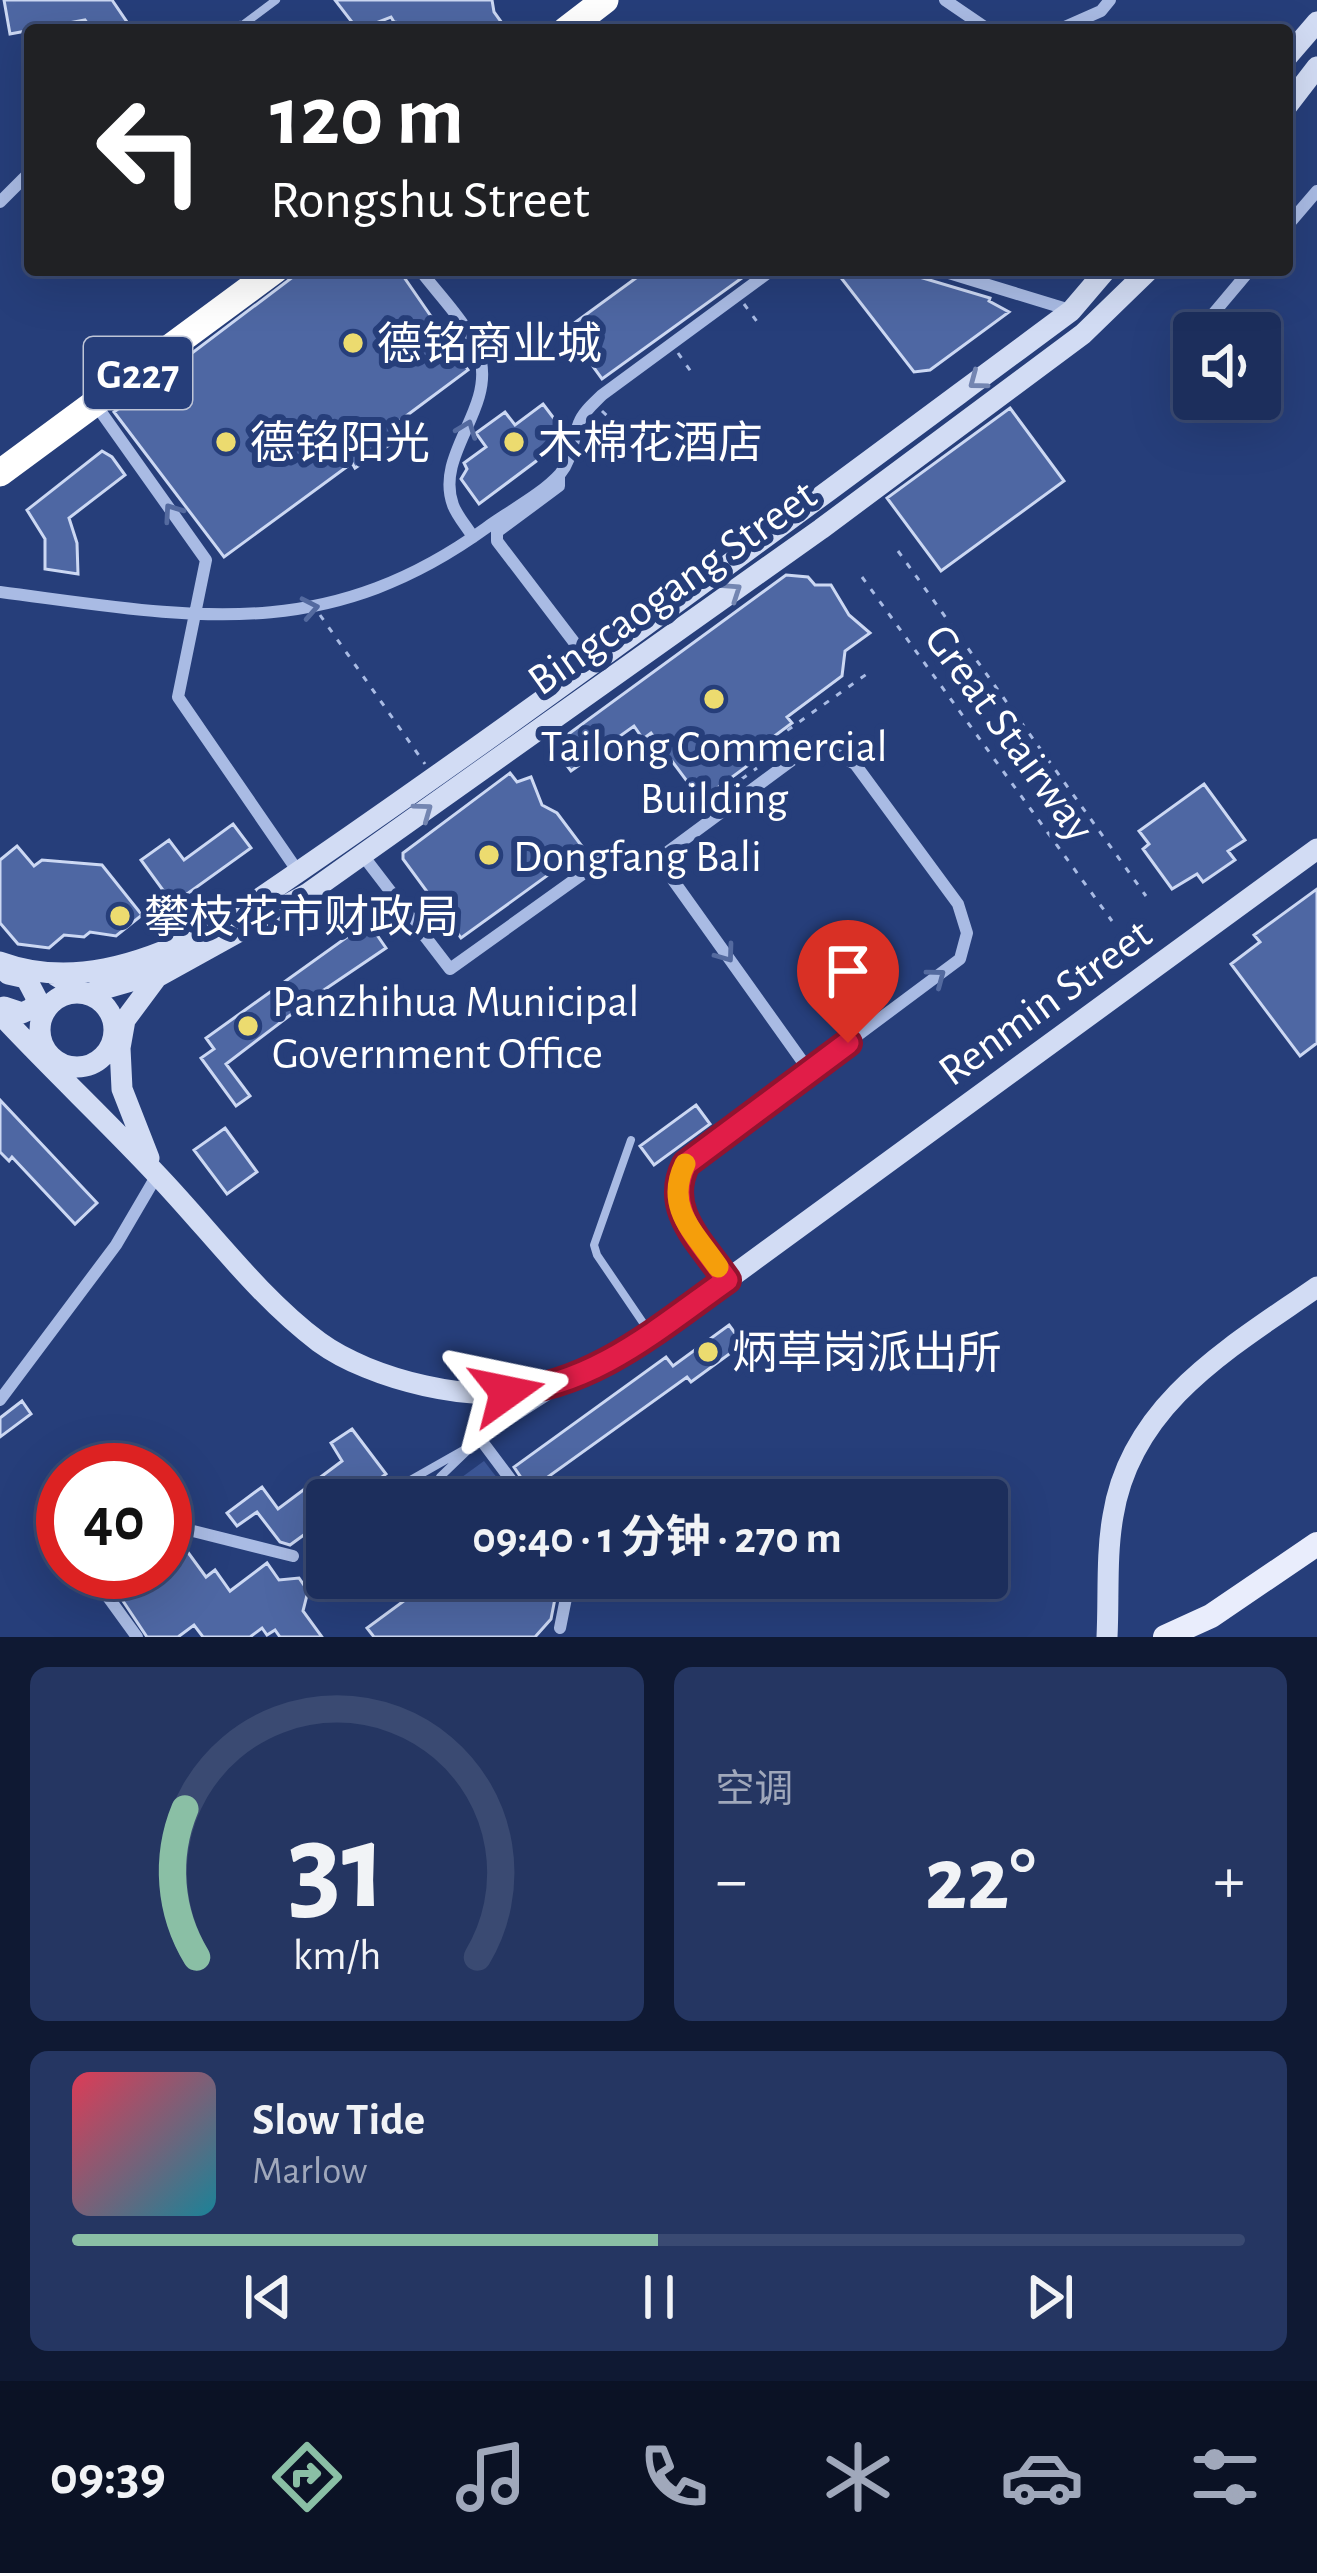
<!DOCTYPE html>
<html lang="zh">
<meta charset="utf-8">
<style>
:root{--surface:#1c2e5c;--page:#253662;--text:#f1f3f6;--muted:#a0a8bb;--line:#3a4a72;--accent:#8abfa5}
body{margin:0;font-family:"Alegreya Sans","Noto Sans SC",sans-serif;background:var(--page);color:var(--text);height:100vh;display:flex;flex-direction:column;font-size:45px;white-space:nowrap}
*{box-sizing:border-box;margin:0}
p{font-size:39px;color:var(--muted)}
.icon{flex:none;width:66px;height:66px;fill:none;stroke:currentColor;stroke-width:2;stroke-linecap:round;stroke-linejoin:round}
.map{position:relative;height:1637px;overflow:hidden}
.sheet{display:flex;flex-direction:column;gap:30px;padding:30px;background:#0f1933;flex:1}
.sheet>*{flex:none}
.hud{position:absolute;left:24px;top:24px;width:1269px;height:252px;border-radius:12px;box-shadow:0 12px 48px #0002,0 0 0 3px var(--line);background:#202124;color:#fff;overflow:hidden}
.buttons{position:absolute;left:1173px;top:312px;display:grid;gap:24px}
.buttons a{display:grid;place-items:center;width:108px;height:108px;border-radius:12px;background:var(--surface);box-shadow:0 12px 48px #0002,0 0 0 3px var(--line);font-size:60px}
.speed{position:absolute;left:36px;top:1443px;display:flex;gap:24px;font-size:60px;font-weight:700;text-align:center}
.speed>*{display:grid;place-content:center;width:156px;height:156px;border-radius:50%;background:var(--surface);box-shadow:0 12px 48px #0002,0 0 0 3px var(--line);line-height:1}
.speed .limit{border:18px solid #d22;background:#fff;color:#111}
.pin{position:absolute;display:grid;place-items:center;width:102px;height:102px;color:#fff;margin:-123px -51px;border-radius:50% 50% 50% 0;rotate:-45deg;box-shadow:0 0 12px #0007}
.pin .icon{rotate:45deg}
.me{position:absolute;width:132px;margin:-66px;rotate:78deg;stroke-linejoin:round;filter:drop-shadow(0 0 9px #0008)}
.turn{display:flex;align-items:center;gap:42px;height:252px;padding:0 48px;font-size:54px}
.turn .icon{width:156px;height:156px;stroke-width:2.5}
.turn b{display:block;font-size:84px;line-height:102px}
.big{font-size:90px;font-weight:700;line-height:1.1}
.sheet .widget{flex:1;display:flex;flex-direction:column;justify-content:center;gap:18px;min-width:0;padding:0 42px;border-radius:18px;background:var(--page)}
.sheet .dial{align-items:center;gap:0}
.dial svg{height:312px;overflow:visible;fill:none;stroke:var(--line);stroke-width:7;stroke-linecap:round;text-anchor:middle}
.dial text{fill:var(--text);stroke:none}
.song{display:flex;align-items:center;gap:36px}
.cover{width:144px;height:144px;border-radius:18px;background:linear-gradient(135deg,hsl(350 70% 55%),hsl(190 70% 35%))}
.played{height:12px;border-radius:6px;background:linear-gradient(90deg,var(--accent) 50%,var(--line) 50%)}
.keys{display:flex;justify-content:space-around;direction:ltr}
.heat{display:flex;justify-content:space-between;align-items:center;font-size:66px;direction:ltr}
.sheet .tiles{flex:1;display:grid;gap:30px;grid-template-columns:1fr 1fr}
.widget:last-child{grid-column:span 2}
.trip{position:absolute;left:306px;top:1479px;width:702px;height:120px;border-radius:12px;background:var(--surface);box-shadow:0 12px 48px #0002,0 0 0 3px var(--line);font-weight:700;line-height:120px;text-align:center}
.menu{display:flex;height:192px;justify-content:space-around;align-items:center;background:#0b1225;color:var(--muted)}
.menu .icon{width:84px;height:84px}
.menu .selected{color:var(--accent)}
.menu b{font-size:54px;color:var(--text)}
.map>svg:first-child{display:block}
.grass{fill:url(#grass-tufts)}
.building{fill:#4e67a3;stroke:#ccd8f3;stroke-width:3}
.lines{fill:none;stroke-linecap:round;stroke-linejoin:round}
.path{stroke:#a9bbe4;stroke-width:3;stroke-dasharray:6 9;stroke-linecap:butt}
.lane{stroke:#a9bbe4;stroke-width:8}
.street{stroke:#a9bbe4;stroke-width:12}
.secondary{stroke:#d2dcf4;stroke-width:21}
.primary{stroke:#e9edfc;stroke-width:24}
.highway{stroke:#fff;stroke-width:27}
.oneway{stroke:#7385b1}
.oneway2{stroke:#546a9f}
.route-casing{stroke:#92132f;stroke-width:30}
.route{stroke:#e11d48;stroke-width:21}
.slow{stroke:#f59e0b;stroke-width:21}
.poi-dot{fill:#ecdb6f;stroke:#263e7a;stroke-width:4.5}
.labels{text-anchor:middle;stroke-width:12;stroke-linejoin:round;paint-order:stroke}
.shield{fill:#263e7a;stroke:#bec5d7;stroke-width:3}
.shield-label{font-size:42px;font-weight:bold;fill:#fff}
.poi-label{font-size:45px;fill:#fff;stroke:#263e7a;text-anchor:start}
.street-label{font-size:45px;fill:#fff;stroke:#263e7a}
</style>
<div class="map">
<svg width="1317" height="1637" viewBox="0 0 1317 1637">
<defs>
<pattern id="grass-tufts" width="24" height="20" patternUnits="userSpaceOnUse" patternTransform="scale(3)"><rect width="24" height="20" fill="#3d5899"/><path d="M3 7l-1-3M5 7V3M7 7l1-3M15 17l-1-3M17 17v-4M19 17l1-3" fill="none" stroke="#5a71a8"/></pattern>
</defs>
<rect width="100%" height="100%" fill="#263e7a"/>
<path class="grass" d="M484 1461 504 1487 503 1495 496 1500H467L458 1487V1480Z"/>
<path class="building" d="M4 0H112L129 25 122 30H92L85 20 10 34Z
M335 0H492L494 12 507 30H403L401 23 394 22 391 17 358 30Z
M302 270H399L468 370 394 425 401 437 355 468 352 463 224 557 114 412Z
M647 270H753L602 379 566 329Z
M835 270H896L990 298 989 301 1009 312 930 370 914 372Z
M543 404 565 433 563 441 479 504 461 479 467 469 464 463 486 447 476 433 505 412 515 425Z
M1010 408 1064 481 941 571 887 498Z
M102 451 112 457 125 475 69 518 77 543 78 574 45 569V539L27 510Z
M786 575 808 577 815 585H831L849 615 870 633 845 651 842 676 787 717 792 723 753 752 758 758 701 800 651 733 643 739 634 726 571 771 552 746Z
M510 773 517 782 531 777 542 805 557 813 584 849 461 938 403 859V853Z
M1204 784 1245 840 1228 851 1235 860 1203 882 1197 874 1172 889 1143 849 1149 844 1139 831Z
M233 824 251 848 173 904 141 860 169 840 184 860Z
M17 846 34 866 42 860 102 865 142 915 116 936 90 932 84 937 64 935 49 948 18 944 0 923V860Z
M1317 889V1043L1300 1056 1231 964 1260 942 1254 935Z
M368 922 386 948 318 994 226 1064 250 1096 236 1106 201 1058 214 1049 206 1038Z
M0 1100 97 1203 75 1224 12 1157 9 1161 0 1152Z
M696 1105 710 1124 654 1165 640 1146Z
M225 1128 257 1172 227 1194 194 1150Z
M729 1325 743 1344 691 1382 687 1377 545 1479 561 1500H536L514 1467 666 1357 673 1366Z
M22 1401 31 1414 0 1437V1418Z
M352 1429 386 1474 351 1500H327V1518L290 1545 280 1542 257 1512 237 1526 227 1513 262 1487 278 1509 342 1461 331 1443Z
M165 1535 182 1554 187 1551 206 1577 215 1570 230 1591 267 1563 279 1580 299 1578 308 1591 303 1611 322 1637H280L275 1630 267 1635 262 1628 250 1637H203L194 1625 178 1637H147L113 1586 116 1583 112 1579 121 1572H165Z
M435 1578H559L551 1619 535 1637H374L367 1628Z"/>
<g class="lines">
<path class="path" d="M744 304 761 327
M678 353 694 376
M602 411 621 429
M898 551 1146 896
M862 577 1112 921
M320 615 425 764
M769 759 761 749 871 671
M693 814 757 768"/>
<path class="lane" d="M240 27 276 0
M631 1140 594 1245 597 1255 650 1333
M480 1395 481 1440
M384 1495 474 1444 552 1394
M376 1500 395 1494 407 1500
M426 1500 440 1477 467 1451
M327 1534 311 1545 308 1567C322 1588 332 1593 353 1578"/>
<path class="street" d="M945 0 986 28 998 30
M235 30 240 27 243 30
M1058 30 1101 11 1110 0
M0 202 30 172
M1287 226 1317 191
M420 270C440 297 474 329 481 362 491 412 435 456 453 505 457 516 467 527 473 537
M939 270 1070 310
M1197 333 1250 270
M96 405 206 560 178 697 299 873
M559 475V486L497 532V541L590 663
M0 592C187 616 321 647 486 528 509 511 541 495 560 474 573 458 572 441 579 423 583 412 594 403 602 395L772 270
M361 853 450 969 605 858 658 859 803 752 830 750 855 764 958 904 967 933 960 959 685 1164C663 1210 701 1242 727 1280
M658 859 810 1072
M0 1400 116 1245 157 1175
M481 1440 526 1500
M165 1524 293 1556
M97 1572 100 1586 137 1637
M560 1628 570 1578"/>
<path class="secondary" d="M1287 57 1317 22
M1287 106 1317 67
M195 942C494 742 782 525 1071 311L1106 270
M0 962C71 988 141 964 205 933
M55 975 86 994 128 982 159 965
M40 1030a37 37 0 1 1 74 0a37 37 0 1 1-74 0Z
M4 1007 22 1013 33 1008 37 999 26 978 8 974
M0 1014C52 1070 108 1122 160 1178 212 1233 259 1297 319 1342 371 1380 476 1405 538 1389 571 1380 601 1365 631 1350L1317 849
M149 1158 122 1089 120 1048 125 1020 157 977 307 894 821 529 1083 334 1149 270
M1107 1637C1109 1598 1106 1555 1113 1516 1131 1403 1231 1347 1317 1287"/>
<path class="primary" d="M1165 1637 1211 1616 1317 1544"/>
<path class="highway" d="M566 30 605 0
M0 473 275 270"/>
</g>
<defs><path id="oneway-chevron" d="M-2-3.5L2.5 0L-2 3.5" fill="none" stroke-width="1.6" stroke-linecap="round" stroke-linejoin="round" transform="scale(3)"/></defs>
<g class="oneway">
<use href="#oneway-chevron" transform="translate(977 381) rotate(143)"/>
<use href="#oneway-chevron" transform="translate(733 591) rotate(-34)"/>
<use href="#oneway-chevron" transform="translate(424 811) rotate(-36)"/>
</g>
<g class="oneway2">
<use href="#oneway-chevron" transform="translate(467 429) rotate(-69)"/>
<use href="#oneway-chevron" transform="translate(172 512) rotate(-125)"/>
<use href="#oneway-chevron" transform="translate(310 608) rotate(-11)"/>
<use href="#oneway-chevron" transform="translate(726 954) rotate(54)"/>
<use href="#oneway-chevron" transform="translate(937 977) rotate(-37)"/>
</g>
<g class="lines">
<g class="route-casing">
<path id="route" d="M507 1392C593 1386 659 1328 727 1280 701 1242 663 1210 686 1164L848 1043"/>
</g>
<use href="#route" class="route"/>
<path class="slow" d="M685 1164C664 1207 694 1232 718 1267"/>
</g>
<g class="poi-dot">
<circle cx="353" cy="343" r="12"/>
<circle cx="226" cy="442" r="12"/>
<circle cx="514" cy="442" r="12"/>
<circle cx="714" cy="699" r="12"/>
<circle cx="489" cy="855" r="12"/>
<circle cx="120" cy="916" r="12"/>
<circle cx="248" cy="1026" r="12"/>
<circle cx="708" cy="1352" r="12"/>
</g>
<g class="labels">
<rect class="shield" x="84" y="337" width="108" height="72" rx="9"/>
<g class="shield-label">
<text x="138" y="388">G227</text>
</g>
<g class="poi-label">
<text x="377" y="359">德铭商业城</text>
<text x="250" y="458">德铭阳光</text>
<text x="538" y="458">木棉花酒店</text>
<text x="714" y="761" text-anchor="middle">Tailong Commercial<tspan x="714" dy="52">Building</tspan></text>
<text x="513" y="871">Dongfang Bali</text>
<text x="144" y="932">攀枝花市财政局</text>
<text x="272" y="1016">Panzhihua Municipal<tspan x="272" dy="52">Government Office</tspan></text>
<text x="732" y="1368">炳草岗派出所</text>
</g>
<g class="street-label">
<text transform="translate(671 586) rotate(-35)" y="16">Bingcaogang Street</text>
<text transform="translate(1011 732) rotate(54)" y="16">Great Stairway</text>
<text transform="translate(1044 1001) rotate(-36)" y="16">Renmin Street</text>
</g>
</g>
</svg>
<div class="buttons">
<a><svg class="icon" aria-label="sound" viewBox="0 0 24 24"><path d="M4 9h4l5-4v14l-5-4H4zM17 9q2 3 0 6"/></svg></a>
</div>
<div class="speed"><div class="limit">40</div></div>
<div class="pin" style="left:848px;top:1043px;background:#d93025"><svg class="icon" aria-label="arrive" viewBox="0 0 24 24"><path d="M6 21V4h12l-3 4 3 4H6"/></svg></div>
<svg class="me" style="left:507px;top:1392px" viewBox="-20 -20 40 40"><path d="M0-17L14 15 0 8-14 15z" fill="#e11d48" stroke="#fff" stroke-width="4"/></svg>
<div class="trip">09:40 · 1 分钟 · 270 m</div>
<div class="hud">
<div class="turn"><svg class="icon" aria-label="left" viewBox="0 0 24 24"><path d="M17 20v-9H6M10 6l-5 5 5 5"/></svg><div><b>120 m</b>Rongshu Street</div></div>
</div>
</div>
<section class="sheet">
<div class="tiles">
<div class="widget dial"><svg viewBox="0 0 100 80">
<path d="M14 69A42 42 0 1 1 86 69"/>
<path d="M14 69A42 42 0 0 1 11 31" stroke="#8abfa5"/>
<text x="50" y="56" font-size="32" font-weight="700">31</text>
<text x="50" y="72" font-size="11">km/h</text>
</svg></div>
<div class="widget"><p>空调</p>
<div class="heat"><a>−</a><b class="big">22°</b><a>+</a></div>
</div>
<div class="widget">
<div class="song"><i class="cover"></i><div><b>Slow Tide</b><p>Marlow</p></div></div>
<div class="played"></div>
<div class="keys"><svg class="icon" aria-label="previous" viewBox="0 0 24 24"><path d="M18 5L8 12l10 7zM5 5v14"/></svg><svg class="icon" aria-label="pause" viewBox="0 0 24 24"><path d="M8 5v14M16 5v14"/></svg><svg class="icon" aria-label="next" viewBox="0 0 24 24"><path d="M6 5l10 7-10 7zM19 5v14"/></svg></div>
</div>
</div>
</section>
<nav class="menu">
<b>09:39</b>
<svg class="icon selected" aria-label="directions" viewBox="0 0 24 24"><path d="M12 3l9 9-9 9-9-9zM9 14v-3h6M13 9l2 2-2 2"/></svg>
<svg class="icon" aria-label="music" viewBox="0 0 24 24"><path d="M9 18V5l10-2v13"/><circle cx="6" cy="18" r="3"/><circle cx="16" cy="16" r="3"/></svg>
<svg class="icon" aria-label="phone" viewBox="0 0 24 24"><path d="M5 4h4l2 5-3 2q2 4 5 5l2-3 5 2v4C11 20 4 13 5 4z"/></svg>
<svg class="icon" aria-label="climate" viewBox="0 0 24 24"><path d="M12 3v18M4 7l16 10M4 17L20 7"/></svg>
<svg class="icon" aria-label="car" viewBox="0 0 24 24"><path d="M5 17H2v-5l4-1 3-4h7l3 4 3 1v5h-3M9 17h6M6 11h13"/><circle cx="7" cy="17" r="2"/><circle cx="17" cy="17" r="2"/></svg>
<svg class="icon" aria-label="filters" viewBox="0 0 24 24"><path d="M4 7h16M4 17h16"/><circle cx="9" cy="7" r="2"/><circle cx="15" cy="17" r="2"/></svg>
</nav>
